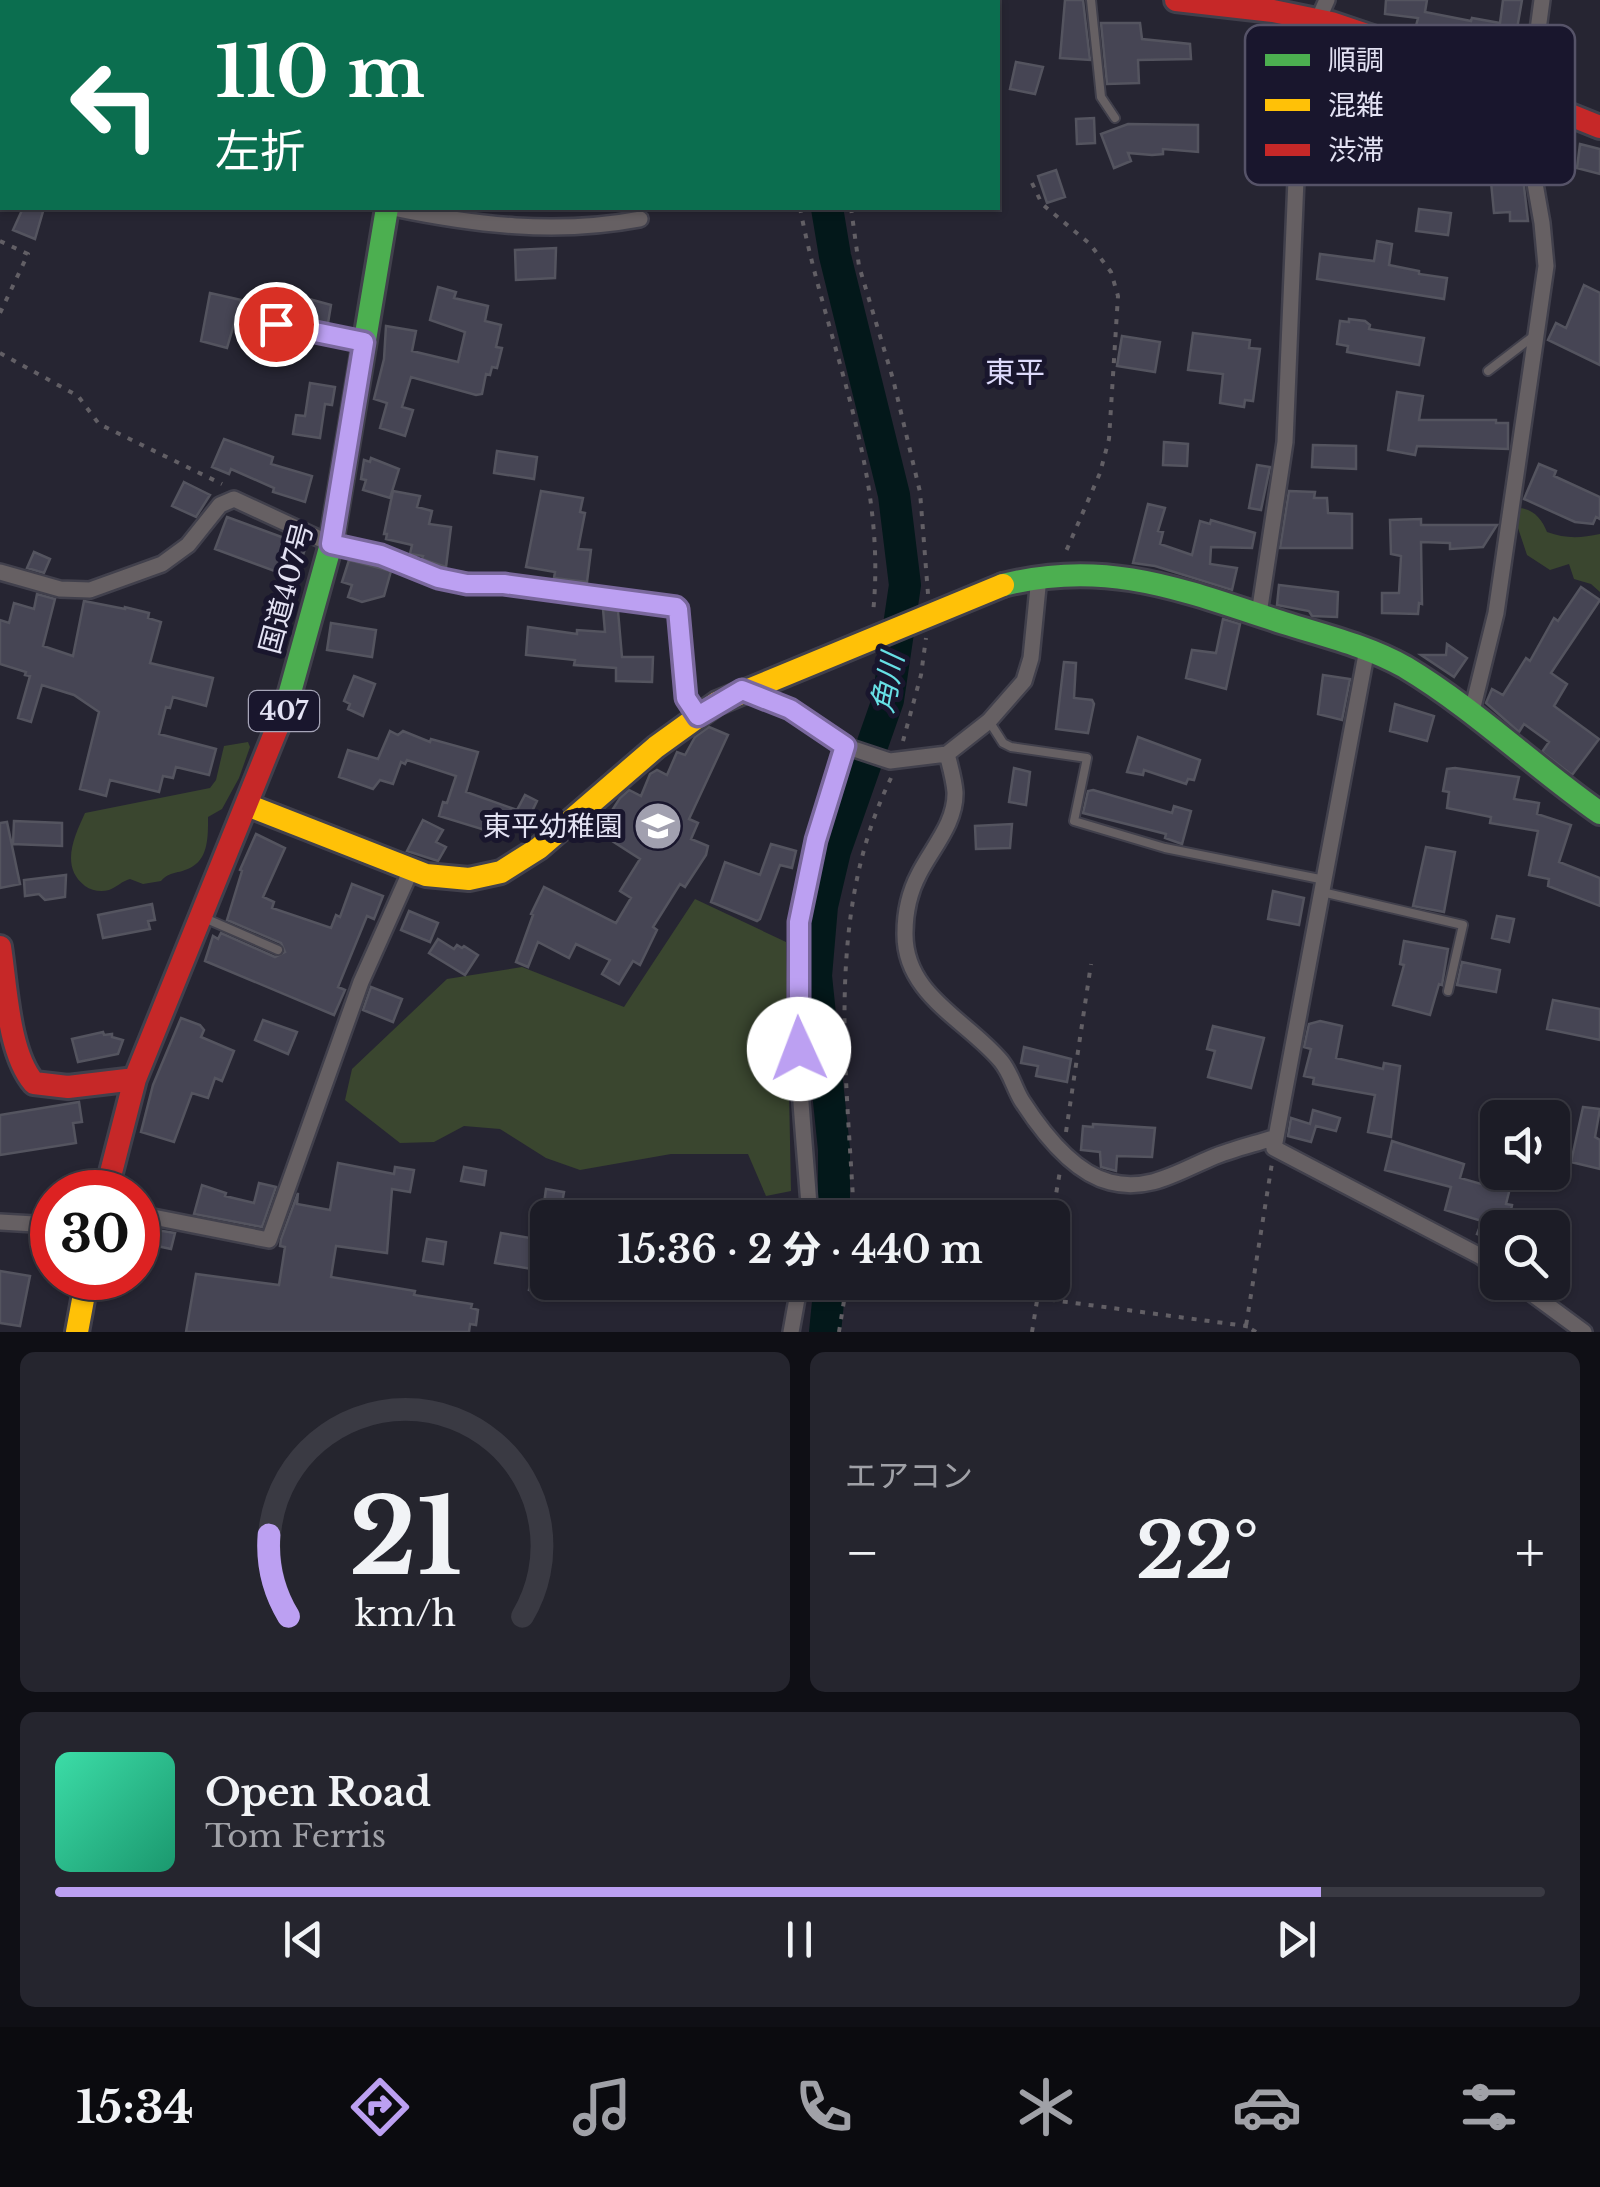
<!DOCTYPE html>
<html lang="ja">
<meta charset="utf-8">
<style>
:root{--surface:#1c1c26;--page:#25252e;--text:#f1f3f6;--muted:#a0a1a7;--line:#3a3a43;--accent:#bca0f2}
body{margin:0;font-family:"Libre Baskerville","Noto Sans JP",serif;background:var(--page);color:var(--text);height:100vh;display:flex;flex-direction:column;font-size:38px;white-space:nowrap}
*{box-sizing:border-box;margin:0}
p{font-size:32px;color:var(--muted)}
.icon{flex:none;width:55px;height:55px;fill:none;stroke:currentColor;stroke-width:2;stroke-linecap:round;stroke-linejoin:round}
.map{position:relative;height:1332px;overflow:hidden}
.sheet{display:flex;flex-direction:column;gap:20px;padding:20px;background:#0f0f15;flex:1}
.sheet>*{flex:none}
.guide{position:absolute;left:0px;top:0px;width:1000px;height:210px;box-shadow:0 2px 8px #0004,0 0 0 2px var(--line);background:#0b6e4f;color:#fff;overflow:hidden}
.buttons{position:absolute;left:1480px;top:1100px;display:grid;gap:20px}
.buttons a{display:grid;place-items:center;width:90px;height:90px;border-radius:15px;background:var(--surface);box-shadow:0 2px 8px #0004,0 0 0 2px var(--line);font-size:50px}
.speed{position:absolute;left:30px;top:1170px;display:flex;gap:20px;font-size:50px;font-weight:700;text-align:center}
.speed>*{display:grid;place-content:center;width:130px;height:130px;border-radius:50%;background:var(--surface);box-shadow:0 2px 8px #0004,0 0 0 2px var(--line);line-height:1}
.speed .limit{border:15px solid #d22;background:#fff;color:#111}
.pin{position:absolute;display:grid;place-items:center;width:85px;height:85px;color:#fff;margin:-42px;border:5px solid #fff;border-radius:50%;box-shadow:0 2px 10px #0007}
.me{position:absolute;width:110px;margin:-55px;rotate:358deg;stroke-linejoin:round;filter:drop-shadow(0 0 8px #0008)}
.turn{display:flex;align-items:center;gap:35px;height:210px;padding:0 50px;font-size:45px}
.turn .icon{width:130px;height:130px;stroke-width:2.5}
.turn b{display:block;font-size:70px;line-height:85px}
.big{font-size:75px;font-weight:800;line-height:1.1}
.sheet .widget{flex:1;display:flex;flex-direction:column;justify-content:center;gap:15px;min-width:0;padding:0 35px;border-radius:15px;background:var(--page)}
.sheet .dial{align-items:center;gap:0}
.dial svg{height:260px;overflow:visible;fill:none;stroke:var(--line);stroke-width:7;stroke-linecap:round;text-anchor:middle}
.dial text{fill:var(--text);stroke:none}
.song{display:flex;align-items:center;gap:30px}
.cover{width:120px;height:120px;border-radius:15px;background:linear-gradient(135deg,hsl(160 70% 55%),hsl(160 70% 35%))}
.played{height:10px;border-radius:5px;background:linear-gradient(90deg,var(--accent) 85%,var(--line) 85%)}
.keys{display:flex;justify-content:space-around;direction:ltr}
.heat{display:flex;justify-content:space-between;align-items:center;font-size:55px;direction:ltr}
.sheet .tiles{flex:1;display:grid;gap:20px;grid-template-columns:1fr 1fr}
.widget:last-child{grid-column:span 2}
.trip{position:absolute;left:530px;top:1200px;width:540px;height:100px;border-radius:15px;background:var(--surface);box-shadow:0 2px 8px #0004,0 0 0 2px var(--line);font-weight:800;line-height:100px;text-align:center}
.tabs{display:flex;height:160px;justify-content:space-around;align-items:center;background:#0b0b0f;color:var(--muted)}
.tabs .icon{width:70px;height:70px}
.tabs .current{color:var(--accent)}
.tabs b{font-size:45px;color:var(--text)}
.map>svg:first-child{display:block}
.green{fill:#3a462f}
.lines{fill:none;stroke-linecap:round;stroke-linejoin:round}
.river{stroke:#03181a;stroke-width:32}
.building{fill:#464554;stroke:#54545f;stroke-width:2.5}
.lane-casing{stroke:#41404c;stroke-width:12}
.street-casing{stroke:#41404c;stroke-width:20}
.fast-casing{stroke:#41404c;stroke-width:28}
.slow-casing{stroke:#41404c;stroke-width:28}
.jam-casing{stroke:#41404c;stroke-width:28}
.path{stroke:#625f65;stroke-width:4;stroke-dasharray:5 8;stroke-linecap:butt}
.lane{stroke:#666063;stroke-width:8}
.street{stroke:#666063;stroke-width:15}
.fast{stroke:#4caf50;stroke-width:22}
.slow{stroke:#ffc107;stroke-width:22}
.jam{stroke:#c62828;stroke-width:22}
.route-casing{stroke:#7a689d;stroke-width:25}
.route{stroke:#bca0f2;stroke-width:18}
.labels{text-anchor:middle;stroke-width:10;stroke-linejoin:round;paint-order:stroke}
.shield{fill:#19162d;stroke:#a6a5b8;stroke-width:2.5}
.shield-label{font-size:25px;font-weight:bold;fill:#e3e2f3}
.street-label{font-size:28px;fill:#e3e2f3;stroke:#19162d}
.poi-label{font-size:28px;fill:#e3e2f3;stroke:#19162d;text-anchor:end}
.neighbourhood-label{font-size:30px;fill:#dddafb;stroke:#19162d}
.water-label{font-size:30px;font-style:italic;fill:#67e0e5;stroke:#19162d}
.key{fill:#19162d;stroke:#565368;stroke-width:2.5}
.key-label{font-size:28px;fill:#e3e2f3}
</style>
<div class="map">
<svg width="1600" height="1332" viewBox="0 0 1600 1332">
<rect width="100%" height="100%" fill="#262532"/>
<path class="green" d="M1518 508C1533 508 1542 519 1547 532 1566 539 1581 538 1600 534V592L1591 584 1574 579 1569 564 1550 570 1527 555 1517 525Z
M248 742 250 747 239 778 222 809 208 817C208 835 209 859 190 868 178 874 170 871 161 881L143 884 130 879C122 881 117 887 109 890 101 892 92 891 85 886 60 867 74 837 85 813L210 788 216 780 224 746Z
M695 899 786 942 791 1191 766 1196 748 1154H671L580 1170 546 1158 500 1129 464 1126 434 1142 400 1143 345 1100 352 1069 447 979 522 967 624 1007Z"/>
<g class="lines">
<path class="river" d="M791 0 792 2
M827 208 835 256 894 495 905 585 888 700 835 851 822 906 816 976 834 1149V1218
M825 1332 830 1282"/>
</g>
<path class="building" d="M1065 0H1083L1090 60 1060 58Z
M1386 0H1427L1425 12 1471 21 1472 18 1500 23 1503 0H1522L1514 46 1503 44 1500 64 1465 56 1460 55 1463 41 1415 30 1418 18 1385 14Z
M1101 23H1140L1142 39 1190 44 1191 59 1138 60 1139 83 1107 84Z
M1016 62 1043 67 1035 94 1010 89Z
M1094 118 1095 143 1077 144 1076 119Z
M1128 124 1198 125V152L1163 149V154L1152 155 1128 153 1131 161 1114 168 1101 134Z
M1502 137 1504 180 1523 178 1528 221H1510V212L1494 213 1491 182 1485 183 1481 138Z
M1580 144 1600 149V174L1577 168Z
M1056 170 1065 197 1047 203 1038 176Z
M23 208H44L35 239 13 230Z
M1419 209 1451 213 1448 235 1416 231Z
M1377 241 1392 244 1389 265 1419 271V274L1447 278 1444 299 1317 279 1320 254 1374 261Z
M556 248 555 278 516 280 515 250Z
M1584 285 1600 293V365L1548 340 1556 323 1566 328Z
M438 287 456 292 454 298 488 306 485 321 501 325 496 347 502 348 497 368 492 367 490 375 486 374 482 394 476 395 411 377 402 407 413 410 405 436 380 428 387 403 374 399 384 359 386 326 416 331 412 351 458 362 465 332 430 320Z
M210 293 241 300 227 348 201 341Z
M309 299 331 305 328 323 305 320Z
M1349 319 1365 321 1370 325 1369 329 1424 338 1419 365 1347 352 1348 346 1337 344 1340 321 1349 322Z
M1193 333 1250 340 1249 348 1260 349 1253 401 1245 400 1244 407 1220 403 1223 374 1188 370Z
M262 335 288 339 284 359 258 355Z
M1122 336 1160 342 1155 372 1117 366Z
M310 383 335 387 332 405 325 404 320 438 293 434 296 415 305 416Z
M1397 392 1423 396 1419 420H1496V423H1508V449L1417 446 1415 455 1388 450Z
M224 439 273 457 271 464 312 476 305 502 273 492 274 488 231 469 229 474 212 467Z
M1164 442 1188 444 1187 466 1163 465Z
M1313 445 1356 446V469L1312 467Z
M497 451 537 457 534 479 494 473Z
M371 458 399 469 390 498 363 490 366 480 361 479 364 460 370 462Z
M1539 464 1556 471 1554 476 1600 497V519L1596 517 1593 524 1575 522 1524 499Z
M1257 465 1270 467 1261 510 1249 508Z
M184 482 210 495 196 517 172 506Z
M393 491 420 496 417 507 432 511 429 524 451 527 446 567 422 559 423 556 410 554 412 545 386 539 387 534H384Z
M541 491 583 498 580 512 585 513 578 549 591 550 587 582 554 578 555 572 526 567Z
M1289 491 1315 492 1314 498H1327L1328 513 1352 514V548H1280Z
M1148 504 1165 508 1158 531 1163 532 1160 544 1192 555 1200 521 1210 524 1211 520 1255 533 1252 548 1211 547 1210 564 1237 568 1232 590 1155 566 1133 563Z
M227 517 306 546 296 576 289 573 288 576 215 549Z
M1421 519V525H1497L1483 547 1450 549V543L1421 542 1422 604 1419 603 1418 614 1382 613V593H1399L1401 556 1391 554 1390 520Z
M34 552 50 559 44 573 27 568Z
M349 560 391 571 384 596 362 602 348 597 352 585 342 582Z
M1279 585 1338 592 1337 617 1312 616 1309 611 1277 605Z
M1581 587 1600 600 1551 673 1567 684 1554 706 1599 739 1572 775 1542 752 1549 742 1524 724 1519 732 1486 703 1492 689 1503 695 1526 658 1530 661 1554 618 1558 621Z
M37 594 55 599 43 646 73 656 84 601 125 609V607L149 613 148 618 161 622 150 663 213 678 206 706 173 697 170 708 166 707 159 734 216 749 209 775 176 767 173 778 163 776 159 792 110 780 106 796 80 789 99 712 74 695 42 685 31 722 18 718 30 676 25 675 26 672 0 664V620L9 623 14 603 34 609Z
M603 609 618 611 622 657H653L652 682 616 681V668L574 665 575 660 526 655 528 627 577 634V630L605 632Z
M1223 619 1240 624 1226 689 1186 678 1192 650 1216 653Z
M331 623 376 630 372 657 327 650Z
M1447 644 1467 658 1454 677 1421 655H1446Z
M1064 662 1076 663 1074 698 1092 700 1094 704 1088 733 1056 729Z
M1323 675 1350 679 1342 720 1318 714Z
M354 676 375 684 363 716 348 709 350 704 344 701Z
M1395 704 1434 716 1427 741 1390 731Z
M709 727 728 735 689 819 698 823 691 839 708 846 706 855 685 887 680 884 653 927 657 930 640 965 633 961 619 984 602 974 610 960 576 944 569 958 538 942 528 967 516 962 533 915 531 914 544 887 616 923 631 898 620 891 640 859 598 832 620 798 629 790 641 796 650 774 657 770 667 775 677 752 685 755 695 737Z
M390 731 398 735 403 731 430 742 431 739 478 752 466 792 517 810 525 795 537 801 524 828 493 812 488 831 439 816 443 802 447 803 456 776 407 760 405 764 401 762 393 784 380 780 373 789 339 777 348 750 378 759Z
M1138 737 1200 760 1194 780 1188 779 1186 784 1144 770 1143 775 1127 772Z
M1014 768 1030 772 1026 805 1009 802Z
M1455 768 1519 777 1514 799 1539 803 1537 814 1571 825 1559 862 1600 878V906L1548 886 1549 879 1529 875 1538 831 1490 823 1491 817 1447 808 1449 792 1443 791 1447 769Z
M1093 790 1172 813 1174 806 1191 811 1182 844 1165 838 1166 834 1083 813 1088 791Z
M423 820 443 830 436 842 446 847 438 861 407 851Z
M14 821 62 823V846L13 844Z
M7 822 20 884 0 888V823Z
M1012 824 1010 848 976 849 975 826Z
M256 834 285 848 263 897 274 902 272 908 331 928 336 915 340 917 352 884 383 896 374 919 367 916 338 987 345 990 334 1015 205 961 213 936 218 939 221 933 275 957 285 952 281 943 227 920 242 871 240 870Z
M771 844 796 851 792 868 780 865 760 919 757 921 711 902 725 862 760 875Z
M1426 847 1455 852 1444 912 1413 906Z
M66 875 65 897 45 900 39 894 25 896 24 880Z
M1273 891 1304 898 1299 925 1268 919Z
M152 904 155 920 148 921 150 929 103 938 98 915Z
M409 911 438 923 430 942 401 930Z
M1497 916 1514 919 1509 942 1492 938Z
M438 939 454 949 457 945 462 948 464 946 478 955 465 975 429 953Z
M1404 941 1448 949 1442 985 1439 984 1430 1015 1393 1005 1404 965 1400 964Z
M1462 962 1500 970 1496 992 1457 985Z
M371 987 402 999 393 1022 363 1010Z
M1553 1000 1600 1009V1040L1547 1029Z
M181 1018 200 1025 204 1030 201 1037 234 1051 222 1081 215 1078 208 1098 192 1093 174 1142 141 1132 153 1085Z
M263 1020 297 1032 288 1054 255 1040Z
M1320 1021 1342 1026 1336 1058 1383 1069 1384 1063 1400 1066 1391 1137 1368 1132 1375 1095 1313 1084 1314 1078 1304 1076 1311 1049 1304 1047 1309 1024Z
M1213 1026 1264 1038 1251 1088 1208 1077 1215 1051 1207 1049Z
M103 1032 104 1035 112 1034V1037L123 1040 118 1054 78 1062 72 1039Z
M1024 1047 1071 1059 1067 1082 1036 1076 1038 1066 1021 1063Z
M79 1102 82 1122 73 1123 76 1143 0 1155V1115Z
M1583 1107 1600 1109 1595 1137 1600 1140V1169L1571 1162Z
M1313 1110 1340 1118 1336 1131 1316 1126 1311 1142 1288 1136 1291 1118 1310 1124Z
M1093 1124 1155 1128 1152 1157 1117 1156 1116 1171 1101 1167 1100 1152 1081 1150 1083 1126 1093 1127Z
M1392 1141 1464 1164 1460 1178 1488 1186 1492 1172H1514L1506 1204 1512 1205 1509 1220 1499 1218 1490 1239 1477 1234 1482 1221 1445 1210 1451 1187 1385 1170Z
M338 1163 394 1174 395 1167 414 1170 410 1192 392 1189 387 1253 336 1246 331 1277 415 1291 414 1295 472 1304 471 1308 478 1310 476 1325 470 1324 469 1332H186L196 1274 279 1285 285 1247 280 1246 281 1239 298 1193 297 1204 330 1210Z
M464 1167 486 1171 484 1185 461 1181Z
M259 1183 276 1187 262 1227 194 1214 202 1185 226 1193 225 1196 254 1203Z
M546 1189 564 1192 560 1214 543 1211Z
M138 1227 175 1233 171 1249 138 1242Z
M501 1233 548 1241V1293L529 1290 532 1269 495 1263Z
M427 1239 446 1242 443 1264 423 1261Z
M0 1271 30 1276 20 1326 0 1323Z"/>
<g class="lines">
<g class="lane-casing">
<path id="lane" d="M1091 0 1101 97 1115 118
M908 2 909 0
M958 2V0
M251 319 359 341
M1488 371 1535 335
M989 721 1003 743 1011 747 1087 758 1074 821 1165 848 1325 880
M1322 892 1463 925 1448 991
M209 920 278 950"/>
</g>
<g class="street-casing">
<path id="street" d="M1318 20 1327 0
M393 208C475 225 556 235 640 219
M0 572 60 589 90 590 162 564 188 545 220 505 234 499 331 544 381 555 439 578 676 607 686 698 697 716
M1259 614 1285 442 1299 108 1313 19
M1367 649 1274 1148 1480 1256 1498 1269
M742 690 790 709 845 746 890 761 947 754 989 721 1024 681 1031 658 1039 577
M1472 711 1496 613 1546 266 1542 223 1525 127 1542 0
M947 754C950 766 954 779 955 792 956 823 932 848 919 874 909 893 905 912 905 933 904 995 967 1020 1001 1061 1011 1073 1014 1088 1022 1101 1042 1132 1073 1173 1110 1182 1148 1192 1178 1172 1211 1158 1232 1149 1255 1144 1276 1137
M138 1214 269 1240 361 982 411 870
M810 1218C803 1121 791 1022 799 925 804 864 827 804 845 746
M0 1222 52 1225
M1516 1282 1584 1332
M791 1332 800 1282"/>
</g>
<g class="fast-casing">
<path id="fast" d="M429 0V2
M452 2 454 0
M1003 585C1108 558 1185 591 1284 623 1325 636 1368 646 1405 667 1475 709 1533 766 1600 813
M277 728 287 703 331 544 387 208"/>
</g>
<g class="slow-casing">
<path id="slow" d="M247 805 426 875 469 879 501 872 539 848 656 747 717 703 1003 585
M77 1332 87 1278"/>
</g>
<g class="jam-casing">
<path id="jam" d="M406 0V2
M1176 0 1273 11 1331 23 1396 45 1600 127
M0 947C6 985 8 1053 34 1083L68 1087 135 1079
M106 1192 135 1079 277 728"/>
</g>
<path class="path" d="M768 0 769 2
M810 0 811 2
M168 2V0
M0 99 2 101
M1032 183 1042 204 1090 244 1111 272 1118 296 1109 439 1100 473 1064 556
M0 206 2 199
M800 208C826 344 888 471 873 613
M851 208 859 266 893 379 920 492 928 594
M0 241 28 254 0 313
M0 353 78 396 99 424 222 484
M903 741 921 675 926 638
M1066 1132 1091 964
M854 1218C847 1071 824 915 891 778
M1052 1218 1060 1171
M1037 1298 1246 1326 1245 1332
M839 1332 847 1282
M1032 1332 1040 1282
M1256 1332 1246 1326 1272 1163"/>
<use href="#lane" class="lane"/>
<use href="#street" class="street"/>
<use href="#fast" class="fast"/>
<use href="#slow" class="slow"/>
<use href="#jam" class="jam"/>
</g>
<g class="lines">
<g class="route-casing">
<path id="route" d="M276 324 364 342 331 544 381 555 438 578 467 584H504L676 607 678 609 686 698 698 716 742 690 790 709 845 746 816 840 799 922V1049"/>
</g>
<use href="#route" class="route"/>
</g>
<defs>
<g id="school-disc" transform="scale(2.5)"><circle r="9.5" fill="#a1a0af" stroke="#19162d"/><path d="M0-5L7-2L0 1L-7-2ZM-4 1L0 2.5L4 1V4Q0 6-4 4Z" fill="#fff"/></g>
</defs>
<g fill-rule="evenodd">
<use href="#school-disc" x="658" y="826"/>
</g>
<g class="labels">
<rect class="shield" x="249" y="691" width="70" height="40" rx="8"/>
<g class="shield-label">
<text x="284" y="720">407</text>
</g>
<g class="street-label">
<text transform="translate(286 588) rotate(-75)" y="10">国道407号</text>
</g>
<g class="poi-label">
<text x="623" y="836">東平幼稚園</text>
</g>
<g class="neighbourhood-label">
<text x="1015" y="383">東平</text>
</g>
<g class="water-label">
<text transform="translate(888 683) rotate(-79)" y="10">角川</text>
</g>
</g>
<rect x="1245" y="25" width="330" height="160" rx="15" class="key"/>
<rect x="1265" y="54" width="45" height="12" fill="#4caf50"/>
<rect x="1265" y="99" width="45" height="12" fill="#ffc107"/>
<rect x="1265" y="144" width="45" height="12" fill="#c62828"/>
<g class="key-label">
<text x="1328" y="70">順調</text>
<text x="1328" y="115">混雑</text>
<text x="1328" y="160">渋滞</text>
</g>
</svg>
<div class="buttons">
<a><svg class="icon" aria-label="sound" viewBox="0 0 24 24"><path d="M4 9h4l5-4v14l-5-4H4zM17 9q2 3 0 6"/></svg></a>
<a><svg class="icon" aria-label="search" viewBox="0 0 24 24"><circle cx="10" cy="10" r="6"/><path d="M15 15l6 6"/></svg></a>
</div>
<div class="speed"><div class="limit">30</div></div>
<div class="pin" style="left:276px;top:324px;background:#d93025"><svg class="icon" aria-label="arrive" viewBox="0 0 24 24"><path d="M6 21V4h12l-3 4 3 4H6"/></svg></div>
<svg class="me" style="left:799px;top:1049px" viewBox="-20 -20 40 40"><circle r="19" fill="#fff"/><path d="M0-13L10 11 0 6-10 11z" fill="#bca0f2"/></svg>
<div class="trip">15:36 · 2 分 · 440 m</div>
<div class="guide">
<div class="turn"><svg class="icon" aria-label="left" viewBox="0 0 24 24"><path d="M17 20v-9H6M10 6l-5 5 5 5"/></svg><div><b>110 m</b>左折</div></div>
</div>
</div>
<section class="sheet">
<div class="tiles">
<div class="widget dial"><svg viewBox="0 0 100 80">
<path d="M14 69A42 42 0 1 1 86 69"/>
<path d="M14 69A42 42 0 0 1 8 44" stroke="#bca0f2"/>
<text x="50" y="56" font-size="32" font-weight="700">21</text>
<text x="50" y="72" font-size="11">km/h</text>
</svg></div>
<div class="widget"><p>エアコン</p>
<div class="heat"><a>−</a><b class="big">22°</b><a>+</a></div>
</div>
<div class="widget">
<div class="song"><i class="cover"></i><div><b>Open Road</b><p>Tom Ferris</p></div></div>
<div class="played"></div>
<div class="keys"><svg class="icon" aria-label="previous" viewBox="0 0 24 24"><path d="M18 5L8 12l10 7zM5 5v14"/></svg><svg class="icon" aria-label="pause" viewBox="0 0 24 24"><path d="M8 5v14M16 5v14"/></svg><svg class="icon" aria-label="next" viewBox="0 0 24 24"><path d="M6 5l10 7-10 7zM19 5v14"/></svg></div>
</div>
</div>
</section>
<nav class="tabs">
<b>15:34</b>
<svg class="icon current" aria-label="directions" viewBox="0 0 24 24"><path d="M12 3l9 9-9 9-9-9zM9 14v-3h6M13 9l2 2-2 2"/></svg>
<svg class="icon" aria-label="music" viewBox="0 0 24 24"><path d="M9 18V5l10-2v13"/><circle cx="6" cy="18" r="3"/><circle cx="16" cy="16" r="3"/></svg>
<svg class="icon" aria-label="phone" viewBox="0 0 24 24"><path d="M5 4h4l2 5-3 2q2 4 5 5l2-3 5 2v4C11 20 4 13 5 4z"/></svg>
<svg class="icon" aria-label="climate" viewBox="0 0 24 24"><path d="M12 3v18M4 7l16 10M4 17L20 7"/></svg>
<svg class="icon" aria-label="car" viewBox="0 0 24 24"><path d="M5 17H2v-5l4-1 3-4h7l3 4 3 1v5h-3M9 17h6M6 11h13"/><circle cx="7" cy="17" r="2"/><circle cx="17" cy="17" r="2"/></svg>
<svg class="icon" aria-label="filters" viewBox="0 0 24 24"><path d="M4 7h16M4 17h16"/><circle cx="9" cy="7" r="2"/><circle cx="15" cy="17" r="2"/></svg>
</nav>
